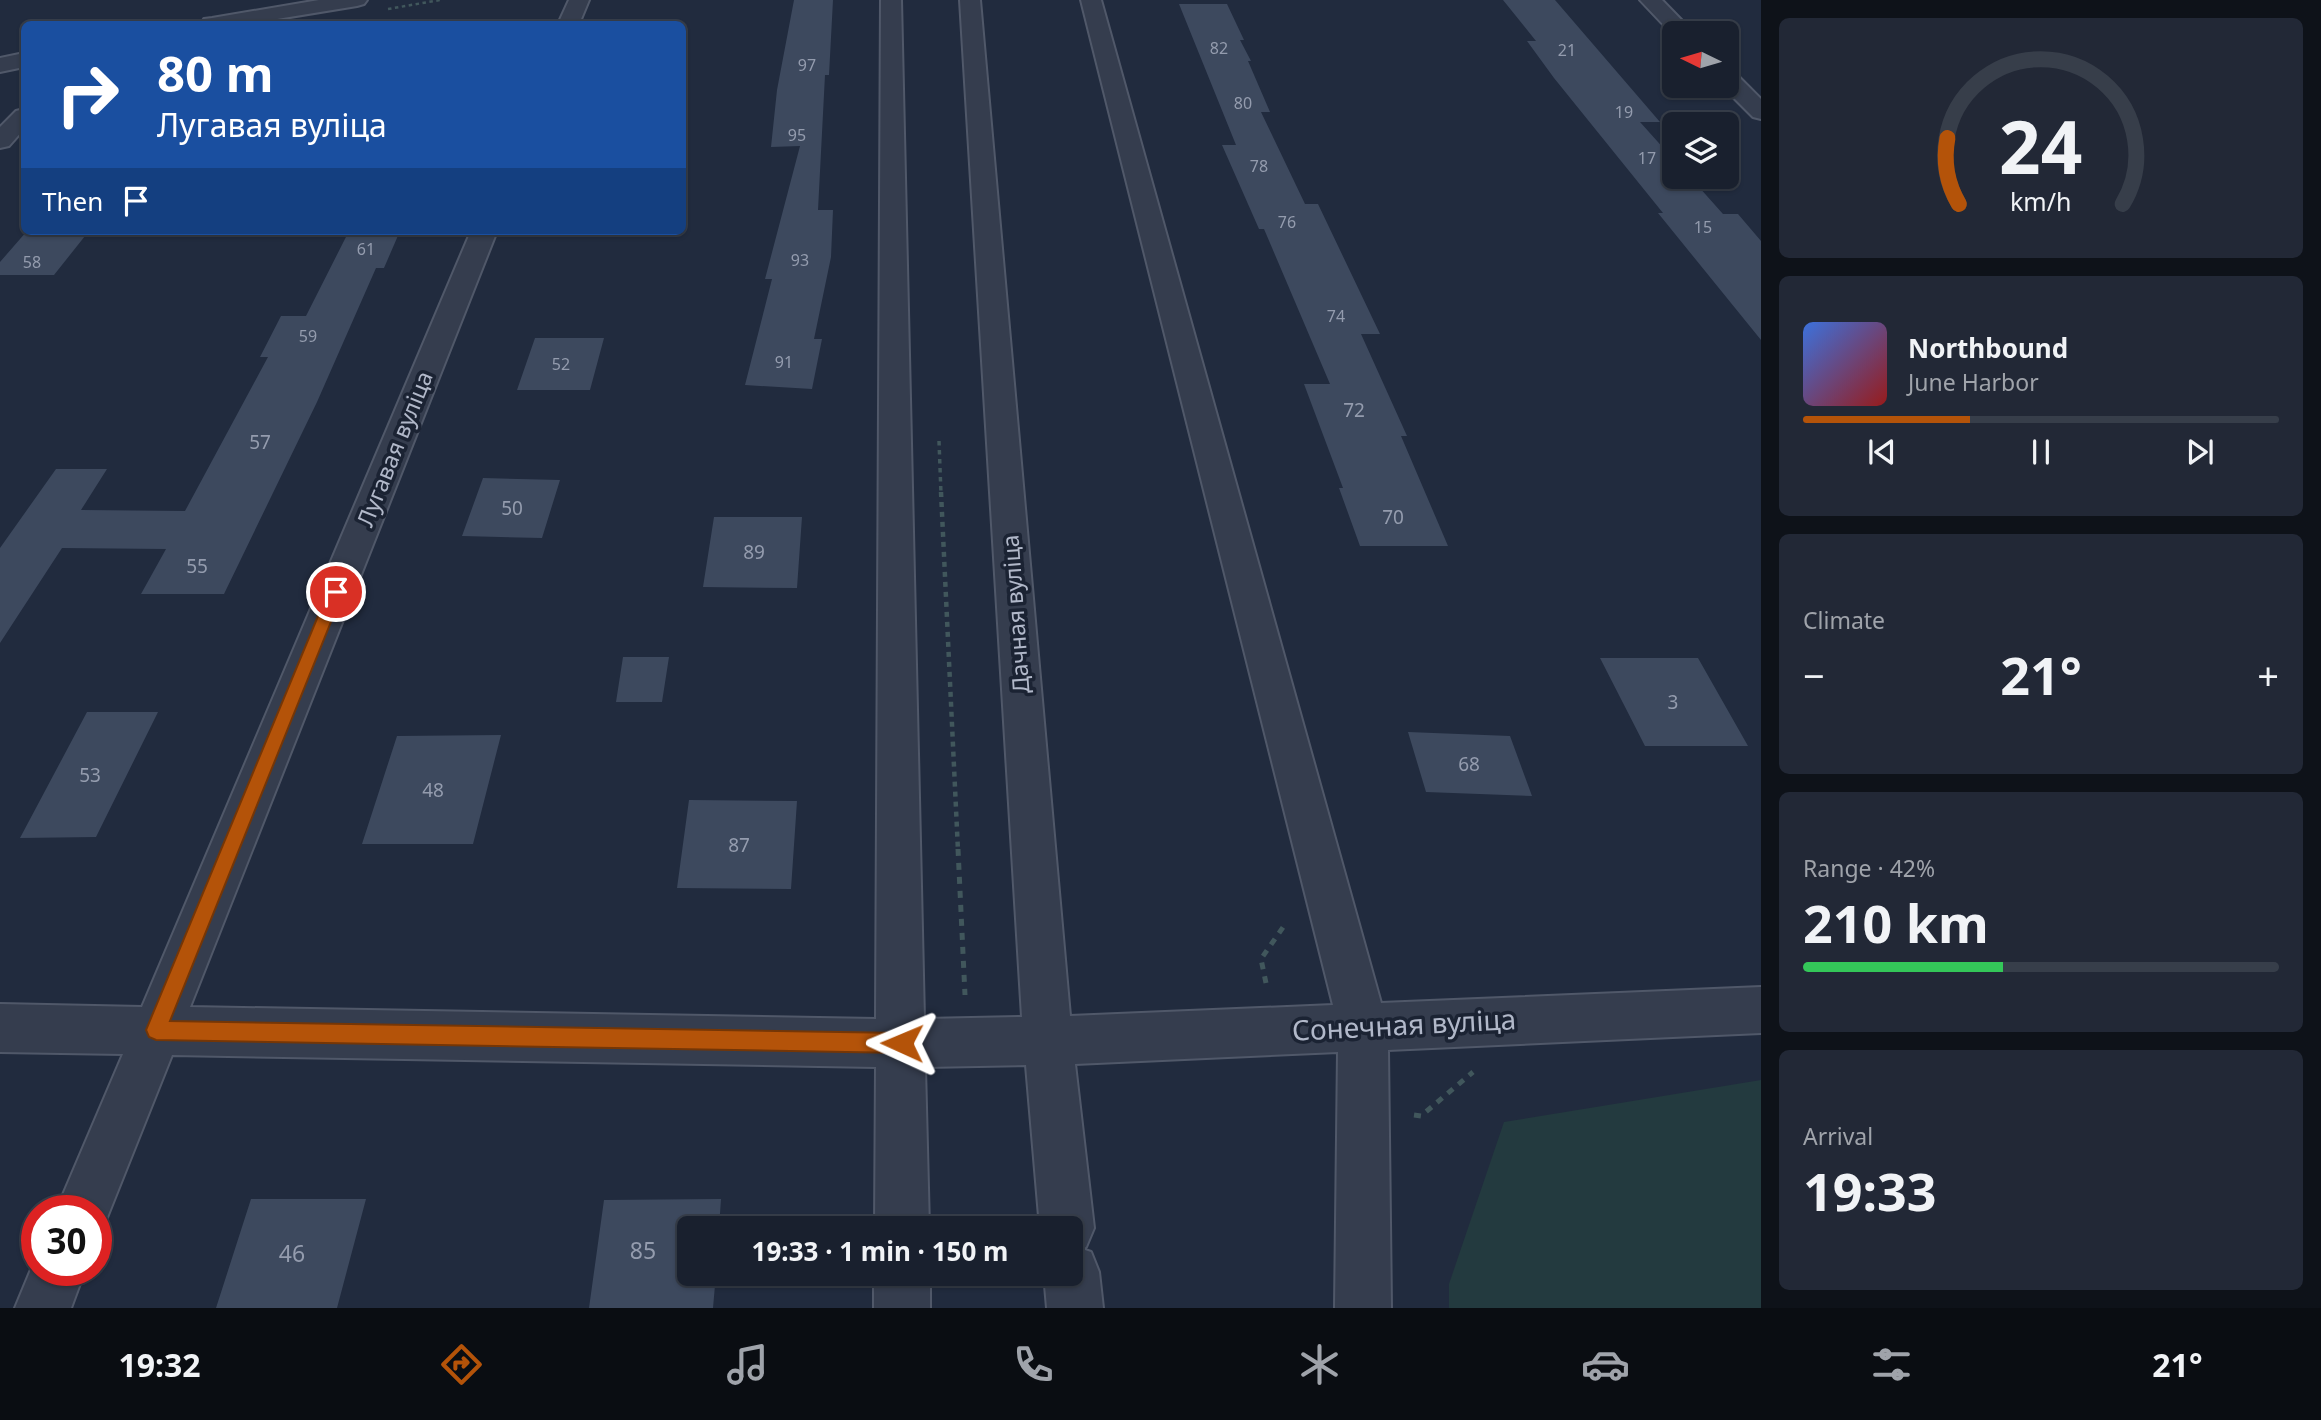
<!DOCTYPE html>
<meta charset="utf-8">
<style>
:root{--surface:#19202e;--page:#222836;--text:#f1f3f6;--muted:#9fa3aa;--line:#373e4a;--accent:#b45309}
body{margin:0;font-family:"Noto Sans",sans-serif;background:var(--page);color:var(--text);height:100vh;display:flex;flex-direction:column;font-size:26px;white-space:nowrap}
*{box-sizing:border-box;margin:0}
p{font-size:23px;color:var(--muted)}
.icon{flex:none;width:38px;height:38px;fill:none;stroke:currentColor;stroke-width:2;stroke-linecap:round;stroke-linejoin:round}
.map{position:relative;flex:1;overflow:hidden}
.sheet{display:flex;flex-direction:column;gap:18px;padding:18px;background:#0e1219;width:560px}
.sheet>*{flex:none}
.banner{position:absolute;left:21px;top:21px;width:665px;height:214px;border-radius:10px;box-shadow:0 2px 5px #0004,0 0 0 2px var(--line);background:#1a4fa0;color:#fff;overflow:hidden}
.needle{width:46px;rotate:275deg}
.controls{position:absolute;left:1662px;top:21px;display:grid;gap:14px}
.controls a{display:grid;place-items:center;width:77px;height:77px;border-radius:10px;background:var(--surface);box-shadow:0 2px 5px #0004,0 0 0 2px var(--line);font-size:35px}
.speed{position:absolute;left:21px;top:1195px;display:flex;gap:14px;font-size:35px;font-weight:700;text-align:center}
.speed>*{display:grid;place-content:center;width:91px;height:91px;border-radius:50%;background:var(--surface);box-shadow:0 2px 5px #0004,0 0 0 2px var(--line);line-height:1}
.speed .limit{border:10px solid #d22;background:#fff;color:#111}
.pin{position:absolute;display:grid;place-items:center;width:60px;height:60px;color:#fff;margin:-30px;border:4px solid #fff;border-radius:50%;box-shadow:0 2px 7px #0007}
.me{position:absolute;width:77px;margin:-38px;rotate:271deg;stroke-linejoin:round;filter:drop-shadow(0 0 5px #0008)}
.turn{display:flex;align-items:center;gap:24px;height:147px;padding:0 21px;font-size:32px}
.turn .icon{width:91px;height:91px;stroke-width:2.5}
.turn b{display:block;font-size:49px;line-height:60px}
.then{display:flex;align-items:center;height:66px;padding:0 21px;background:#0003;gap:14px;font-size:26px}
.big{font-size:52px;font-weight:700;line-height:1.1}
.sheet .card{flex:1;display:flex;flex-direction:column;justify-content:center;gap:10px;min-width:0;padding:0 24px;border-radius:10px;background:var(--page)}
.sheet .dial{align-items:center;gap:0}
.dial svg{height:182px;overflow:visible;fill:none;stroke:var(--line);stroke-width:7;stroke-linecap:round;text-anchor:middle}
.dial text{fill:var(--text);stroke:none}
.song{display:flex;align-items:center;gap:21px}
.cover{width:84px;height:84px;border-radius:10px;background:linear-gradient(135deg,hsl(220 70% 55%),hsl(0 70% 35%))}
.played{height:7px;border-radius:4px;background:linear-gradient(90deg,var(--accent) 35%,var(--line) 35%)}
.keys{display:flex;justify-content:space-around;direction:ltr}
.heat{display:flex;justify-content:space-between;align-items:center;font-size:38px;direction:ltr}
.charge{height:10px;border-radius:5px;background:linear-gradient(90deg,#34c759 42%,var(--line) 0)}
.trip{position:absolute;left:677px;top:1216px;width:406px;height:70px;border-radius:10px;background:var(--surface);box-shadow:0 2px 5px #0004,0 0 0 2px var(--line);font-weight:700;line-height:70px;text-align:center}
.tab-bar{display:flex;height:112px;justify-content:space-around;align-items:center;background:#0a0d12;color:var(--muted)}
.tab-bar .icon{width:49px;height:49px}
.tab-bar .current{color:var(--accent)}
.tab-bar b{font-size:32px;color:var(--text)}
main{display:flex;flex:1;min-height:0}
.map>svg:first-child{display:block}
.green{fill:#233a3f}
.building{fill:#3d495e}
.lines{fill:none;stroke-linecap:round;stroke-linejoin:round}
.minor-casing{stroke:#505869;stroke-width:4}
.path-far3{stroke:#41575c;stroke-width:2.5;stroke-dasharray:3.5 3.5;stroke-linecap:butt}
.path-far2{stroke:#41575c;stroke-width:3.5;stroke-dasharray:4.5 4.5;stroke-linecap:butt}
.path-far1{stroke:#41575c;stroke-width:4.5;stroke-dasharray:5 5;stroke-linecap:butt}
.path{stroke:#41575c;stroke-width:5;stroke-dasharray:7 7;stroke-linecap:butt}
.minor{fill:#353d4e;fill-rule:evenodd}
.route{fill:#b45309;stroke:#753606;stroke-width:2}
.labels{text-anchor:middle;stroke-width:7;stroke-linejoin:round;paint-order:stroke}
.far-number-label{font-size:16px;fill:#949cae}
.number-label{font-size:19px;fill:#949cae}
.street-label{font-size:23px;fill:#b1b8c9;stroke:#1b2333}
.near-number-label{font-size:23px;fill:#949cae}
.near-street-label{font-size:28px;fill:#b1b8c9;stroke:#1b2333}
</style>
<main>
<div class="map">
<svg width="1761" height="1308" viewBox="0 0 1761 1308">
<rect width="100%" height="100%" fill="#212b3e"/>
<path class="green" d="M1761 1080V1308H1449V1284L1504 1122Z"/>
<path class="building" d="M794 0H833L829 75H825L818 210H833L831 257 814 339H822L812 389 745 385 772 279H765L800 146 771 147 777 90Z
M1503 0H1555L1660 122H1640L1675 161V177H1690L1723 214H1738L1761 241V340L1658 213H1663L1554 78 1527 41H1536Z
M1179 4H1227L1244 40H1240L1251 61H1248L1270 112H1261L1305 204H1318L1380 334H1361L1407 436H1401L1448 546H1360L1339 488H1343L1304 384H1330L1264 229H1259L1222 145H1236Z
M27 231H89L54 275H0V262Z
M349 231H400L384 268H376L317 402 224 594H141L166 549 62 548 0 643V548L56 469H107L81 510 185 511 268 357H260L281 316H306Z
M535 338H604L590 390H517Z
M483 478 560 480 542 538 462 536Z
M714 517H802L797 588 703 587Z
M623 657H669L662 702H616Z
M1600 658H1698L1748 746H1645Z
M87 712H158L96 837 20 838Z
M1408 732 1510 736 1532 796 1426 792Z
M501 735 473 844H362L397 736Z
M689 800 797 801 791 889 677 888Z
M251 1199H366L337 1308H216Z
M721 1199 719 1228H690V1274H716L713 1308H589L604 1200Z"/>
<g class="lines">
<g class="minor-casing">
<path id="minor" d="M319 0H367L364 4 357 6 247 24H201L204 19 212 18Z
M569 0H589L579 24H558Z
M881 0H901L924 1019 1022 1017 960 0H980L1070 1016 1333 1005 1081 0H1101L1381 1003 1761 987V1033L1388 1050 1391 1308H1335L1338 1052 1075 1064 1094 1228 1086 1247 1082 1249 1091 1252 1099 1272 1103 1308H1047L1044 1274H1071V1228H1040L1026 1065 925 1067 929 1228H875L876 1067 172 1055 102 1230 96 1232V1211H56L123 1054 0 1052V1004L142 1007 471 231H497L190 1007 876 1019Z
M1640 0H1662L1694 33H1675V37Z
M24 53V67L0 72V58Z
M1727 71 1735 73 1761 99V119L1753 117 1722 86H1727Z
M24 109V129L9 146 0 148V127L16 111Z
M37 1255V1270H85L71 1308H15Z
M874 1274H930V1308H874Z"/>
</g>
<path class="path-far3" d="M388 9 440 0"/>
<path class="path-far2" d="M939 441 941 494"/>
<path class="path-far1" d="M941 492 958 851"/>
<path class="path" d="M958 849 965 995
M1266 983 1261 959 1286 923
M1414 1115 1421 1116 1473 1072"/>
<use href="#minor" class="minor"/>
</g>
<path class="route" d="M336 586 343 592 170 1021 902 1033 909 1036 912 1043 909 1050 902 1053 156 1040 149 1037 146 1030 328 592Z"/>
<g class="labels">
<g class="far-number-label">
<text x="1219" y="54">82</text>
<text x="1567" y="56">21</text>
<text x="807" y="71">97</text>
<text x="1243" y="109">80</text>
<text x="1624" y="118">19</text>
<text x="797" y="141">95</text>
<text x="1647" y="164">17</text>
<text x="1259" y="172">78</text>
<text x="1287" y="228">76</text>
<text x="1703" y="233">15</text>
<text x="366" y="255">61</text>
<text x="800" y="266">93</text>
<text x="32" y="268">58</text>
<text x="1336" y="322">74</text>
<text x="308" y="342">59</text>
<text x="784" y="368">91</text>
<text x="561" y="370">52</text>
</g>
<g class="number-label">
<text x="1354" y="417">72</text>
<text x="260" y="449">57</text>
<text x="512" y="515">50</text>
<text x="1393" y="524">70</text>
<text x="754" y="559">89</text>
<text x="197" y="573">55</text>
<text x="1673" y="709">3</text>
<text x="1469" y="771">68</text>
<text x="90" y="782">53</text>
<text x="433" y="797">48</text>
<text x="739" y="852">87</text>
</g>
<g class="street-label">
<text transform="translate(395 449) rotate(-68)" y="8">Лугавая вуліца</text>
<text transform="translate(1016 614) rotate(-94)" y="8">Дачная вуліца</text>
</g>
<g class="near-number-label">
<text x="643" y="1259">85</text>
<text x="292" y="1262">46</text>
</g>
<g class="near-street-label">
<text transform="translate(1404 1025) rotate(-3)" y="10">Сонечная вуліца</text>
</g>
</g>
</svg>
<div class="controls">
<a><svg class="needle" viewBox="-14 -14 28 28"><path d="M0-13l5 13h-10z" fill="#e53935"/><path d="M0 13l5-13h-10z" fill="#9fa3aa"/></svg></a>
<a><svg class="icon" aria-label="layers" viewBox="0 0 24 24"><path d="M12 4l9 5-9 5-9-5zM3 14l9 5 9-5"/></svg></a>
</div>
<div class="speed"><div class="limit">30</div></div>
<div class="pin" style="left:336px;top:592px;background:#d93025"><svg class="icon" aria-label="arrive" viewBox="0 0 24 24"><path d="M6 21V4h12l-3 4 3 4H6"/></svg></div>
<svg class="me" style="left:902px;top:1043px" viewBox="-20 -20 40 40"><path d="M0-17L14 15 0 8-14 15z" fill="#b45309" stroke="#fff" stroke-width="4"/></svg>
<div class="trip">19:33 · 1 min · 150 m</div>
<div class="banner">
<div class="turn"><svg class="icon" aria-label="right" viewBox="0 0 24 24"><path d="M7 20v-9h11M14 6l5 5-5 5"/></svg><div><b>80 m</b>Лугавая вуліца</div></div>
<div class="then">Then<svg class="icon" aria-label="arrive" viewBox="0 0 24 24"><path d="M6 21V4h12l-3 4 3 4H6"/></svg></div>
</div>
</div>
<section class="sheet">
<div class="card dial"><svg viewBox="0 0 100 80">
<path d="M14 69A42 42 0 1 1 86 69"/>
<path d="M14 69A42 42 0 0 1 9 40" stroke="#b45309"/>
<text x="50" y="56" font-size="32" font-weight="700">24</text>
<text x="50" y="72" font-size="11">km/h</text>
</svg></div>
<div class="card">
<div class="song"><i class="cover"></i><div><b>Northbound</b><p>June Harbor</p></div></div>
<div class="played"></div>
<div class="keys"><svg class="icon" aria-label="previous" viewBox="0 0 24 24"><path d="M18 5L8 12l10 7zM5 5v14"/></svg><svg class="icon" aria-label="pause" viewBox="0 0 24 24"><path d="M8 5v14M16 5v14"/></svg><svg class="icon" aria-label="next" viewBox="0 0 24 24"><path d="M6 5l10 7-10 7zM19 5v14"/></svg></div>
</div>
<div class="card"><p>Climate</p>
<div class="heat"><a>−</a><b class="big">21°</b><a>+</a></div>
</div>
<div class="card"><p>Range · 42%</p><b class="big">210 km</b><div class="charge"></div></div>
<div class="card"><p>Arrival</p><b class="big">19:33</b></div>
</section>
</main>
<nav class="tab-bar">
<b>19:32</b>
<svg class="icon current" aria-label="directions" viewBox="0 0 24 24"><path d="M12 3l9 9-9 9-9-9zM9 14v-3h6M13 9l2 2-2 2"/></svg>
<svg class="icon" aria-label="music" viewBox="0 0 24 24"><path d="M9 18V5l10-2v13"/><circle cx="6" cy="18" r="3"/><circle cx="16" cy="16" r="3"/></svg>
<svg class="icon" aria-label="phone" viewBox="0 0 24 24"><path d="M5 4h4l2 5-3 2q2 4 5 5l2-3 5 2v4C11 20 4 13 5 4z"/></svg>
<svg class="icon" aria-label="climate" viewBox="0 0 24 24"><path d="M12 3v18M4 7l16 10M4 17L20 7"/></svg>
<svg class="icon" aria-label="car" viewBox="0 0 24 24"><path d="M5 17H2v-5l4-1 3-4h7l3 4 3 1v5h-3M9 17h6M6 11h13"/><circle cx="7" cy="17" r="2"/><circle cx="17" cy="17" r="2"/></svg>
<svg class="icon" aria-label="filters" viewBox="0 0 24 24"><path d="M4 7h16M4 17h16"/><circle cx="9" cy="7" r="2"/><circle cx="15" cy="17" r="2"/></svg>
<b>21°</b>
</nav>
